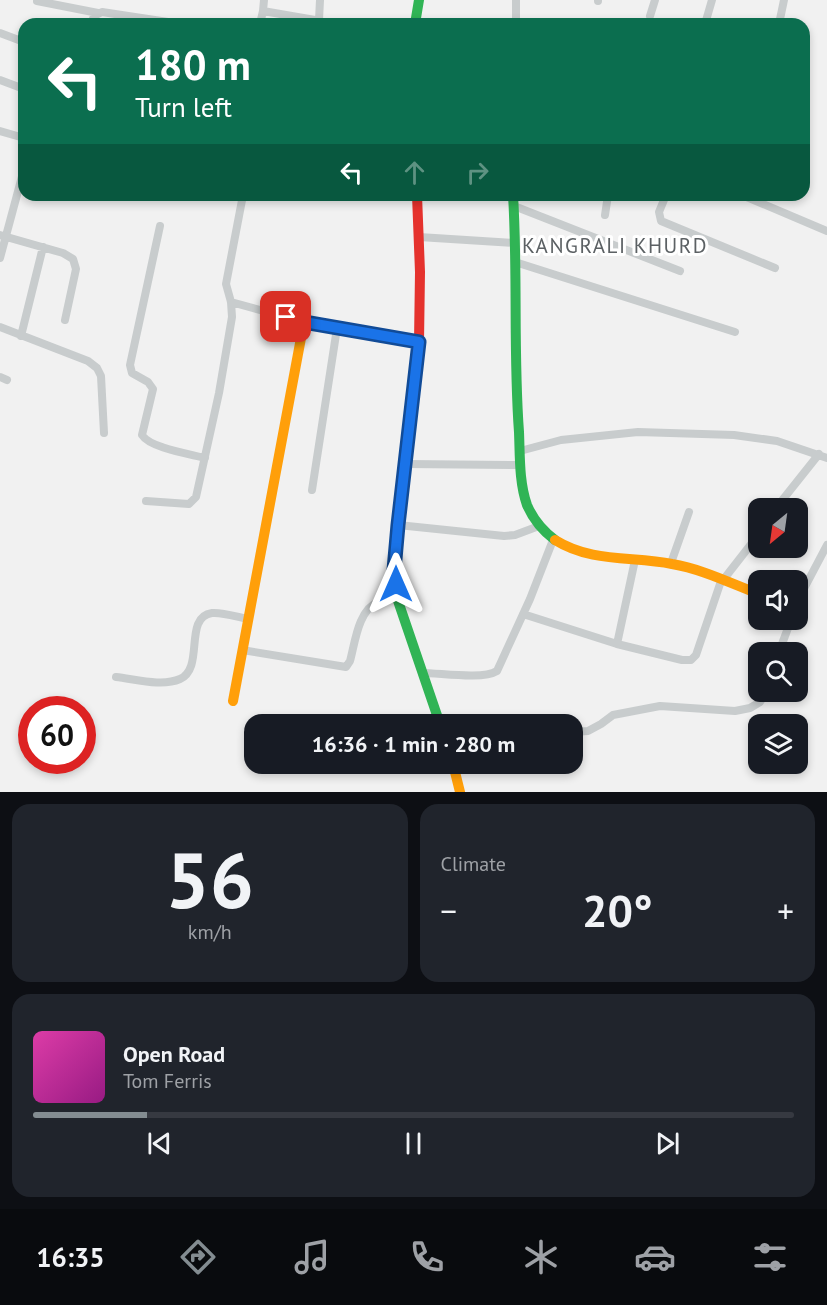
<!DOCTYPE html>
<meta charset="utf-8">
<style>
:root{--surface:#171b24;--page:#20242c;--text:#f1f3f6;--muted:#9ea1a6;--line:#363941;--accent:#838c91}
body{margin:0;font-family:"PT Sans",sans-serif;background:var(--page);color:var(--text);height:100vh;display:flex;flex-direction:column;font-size:22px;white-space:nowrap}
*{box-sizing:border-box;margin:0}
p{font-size:20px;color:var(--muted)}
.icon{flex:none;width:33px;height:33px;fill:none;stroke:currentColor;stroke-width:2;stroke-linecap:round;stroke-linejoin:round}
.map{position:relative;height:792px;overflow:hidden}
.sheet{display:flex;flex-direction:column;gap:12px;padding:12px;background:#0d0f14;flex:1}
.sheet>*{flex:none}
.hud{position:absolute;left:18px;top:18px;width:792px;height:183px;border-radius:18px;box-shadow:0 3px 9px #0003;background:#0b6e4f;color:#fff;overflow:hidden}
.needle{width:39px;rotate:209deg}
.fabs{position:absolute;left:748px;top:498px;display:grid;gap:12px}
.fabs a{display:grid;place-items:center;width:60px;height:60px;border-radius:12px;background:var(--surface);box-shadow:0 3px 9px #0003;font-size:30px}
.speed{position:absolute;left:18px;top:696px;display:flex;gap:12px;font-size:30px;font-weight:700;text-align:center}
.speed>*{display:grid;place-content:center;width:78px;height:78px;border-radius:50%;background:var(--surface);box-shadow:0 3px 9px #0003;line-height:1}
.speed .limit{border:9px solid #d22;background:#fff;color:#111}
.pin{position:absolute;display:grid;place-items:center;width:51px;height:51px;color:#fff;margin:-26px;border-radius:12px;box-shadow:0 3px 9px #0006}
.me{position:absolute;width:66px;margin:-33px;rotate:0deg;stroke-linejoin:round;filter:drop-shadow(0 0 4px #0008)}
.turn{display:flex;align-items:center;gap:21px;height:126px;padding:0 18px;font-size:27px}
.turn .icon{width:78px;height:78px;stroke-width:2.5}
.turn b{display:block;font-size:42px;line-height:51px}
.lanes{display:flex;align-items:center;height:57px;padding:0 18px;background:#0003;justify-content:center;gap:30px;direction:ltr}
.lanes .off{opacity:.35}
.big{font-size:45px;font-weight:800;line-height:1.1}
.sheet .widget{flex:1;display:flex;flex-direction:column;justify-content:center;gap:9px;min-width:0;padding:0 21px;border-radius:18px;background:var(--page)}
.sheet .dial{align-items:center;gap:0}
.dial b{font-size:78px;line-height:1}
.song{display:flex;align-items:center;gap:18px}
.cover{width:72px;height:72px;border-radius:9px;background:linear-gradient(135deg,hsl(320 70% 55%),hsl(310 70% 35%))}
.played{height:6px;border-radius:3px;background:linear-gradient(90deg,var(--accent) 15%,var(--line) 15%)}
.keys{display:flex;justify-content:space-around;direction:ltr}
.heat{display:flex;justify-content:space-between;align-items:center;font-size:33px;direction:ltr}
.sheet .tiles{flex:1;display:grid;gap:12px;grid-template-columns:1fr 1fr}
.widget:last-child{grid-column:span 2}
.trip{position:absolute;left:244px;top:714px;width:339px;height:60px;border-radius:18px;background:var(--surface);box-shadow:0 3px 9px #0003;font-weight:800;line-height:60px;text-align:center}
.menu{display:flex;height:96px;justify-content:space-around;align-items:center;background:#090b0e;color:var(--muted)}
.menu .icon{width:42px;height:42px}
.menu .current{color:var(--accent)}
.menu b{font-size:27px;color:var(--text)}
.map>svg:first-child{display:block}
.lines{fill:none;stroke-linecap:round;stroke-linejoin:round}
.street{stroke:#c8cccd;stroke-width:8}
.fast{stroke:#30b455;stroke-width:10}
.slow{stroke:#ff9f0a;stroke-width:10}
.jam{stroke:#e5322d;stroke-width:10}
.route-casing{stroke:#114b97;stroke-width:15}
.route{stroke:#1a73e8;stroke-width:10}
.labels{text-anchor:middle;stroke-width:6;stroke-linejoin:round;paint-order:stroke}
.quarter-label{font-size:21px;letter-spacing:1.5px;fill:#5c6164;stroke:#fff}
</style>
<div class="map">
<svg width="827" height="792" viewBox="0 0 827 792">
<rect width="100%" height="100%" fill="#f1f1f1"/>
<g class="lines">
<path class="street" d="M37 1 98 13
M598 1V0
M263 11 264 0
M650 16 655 0
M319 20 320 0
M91 24 94 16 102 12 181 24
M260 24 263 11 338 24
M516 24V0
M705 24 712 0
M779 24 784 0
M0 33 24 42
M0 80 24 89
M0 131 24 138
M666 195 659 212 661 221 775 268
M742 195 827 231
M514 206 680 271
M605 215 608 195
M160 226 130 365 132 373 148 382 153 389 142 435C150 448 190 454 205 458
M0 235 63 253 73 259 76 269 65 320
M419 237 515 243
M0 258 24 169
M515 262 735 332
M231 302 304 322 419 342
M0 327 88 361 97 368 101 376 104 433
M21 336 43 247
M0 377 7 380
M520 451 561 440 638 432 734 435 777 441 827 458
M406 464 521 465
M312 490 337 328
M146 501 189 504 196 497 219 393 232 317 231 302 226 284 243 195
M776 508 819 454
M398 525 504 536 515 535 539 526
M671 563 689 512
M798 600 827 545
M523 614 617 644 682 660H691L696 655 720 584 759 534
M617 644 635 560
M242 650 346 667 350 661C355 643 358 610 378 602 384 600 391 599 397 598
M779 652 791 620
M422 673C441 673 482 680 497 671L530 599 553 540
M116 677C135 679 162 687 180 679 205 668 183 617 212 613 223 612 237 617 248 619
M573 732 588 731 601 724 613 715 660 706 735 711 750 708 760 702 766 692"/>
<path class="fast" d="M415 24 419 0
M513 195C518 274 513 353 519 432 520 456 519 482 527 505 533 519 543 531 555 540
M396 578 397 598 440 724"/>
<path class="slow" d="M555 540C592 563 632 556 672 564 702 569 730 583 759 594
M233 701 304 322
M453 764 460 792"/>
<path class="jam" d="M396 578 398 525 419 342 420 272 417 195"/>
</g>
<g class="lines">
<g class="route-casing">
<path id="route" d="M286 317 304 322 419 342 398 525 394 570 396 584"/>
</g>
<use href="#route" class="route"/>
</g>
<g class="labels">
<g class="quarter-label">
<text x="615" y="253">KANGRALI KHURD</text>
</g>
</g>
</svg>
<div class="fabs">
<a><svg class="needle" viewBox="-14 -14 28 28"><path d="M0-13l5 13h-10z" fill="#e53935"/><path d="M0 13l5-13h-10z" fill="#9ea1a6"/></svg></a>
<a><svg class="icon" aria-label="sound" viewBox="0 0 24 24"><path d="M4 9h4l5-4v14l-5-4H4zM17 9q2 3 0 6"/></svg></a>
<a><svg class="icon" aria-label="search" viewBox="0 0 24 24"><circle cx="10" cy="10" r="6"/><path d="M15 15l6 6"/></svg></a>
<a><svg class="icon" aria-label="layers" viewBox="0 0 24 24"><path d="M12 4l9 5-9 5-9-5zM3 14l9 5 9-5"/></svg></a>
</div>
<div class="speed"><div class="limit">60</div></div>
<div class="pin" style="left:286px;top:317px;background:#d93025"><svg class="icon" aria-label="arrive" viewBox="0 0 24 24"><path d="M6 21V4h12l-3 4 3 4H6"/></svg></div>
<svg class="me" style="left:396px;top:584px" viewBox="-20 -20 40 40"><path d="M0-17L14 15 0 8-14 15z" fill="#1a73e8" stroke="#fff" stroke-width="4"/></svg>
<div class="trip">16:36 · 1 min · 280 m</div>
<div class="hud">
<div class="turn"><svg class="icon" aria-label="left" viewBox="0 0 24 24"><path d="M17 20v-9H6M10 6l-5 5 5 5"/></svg><div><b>180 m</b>Turn left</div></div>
<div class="lanes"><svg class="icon" aria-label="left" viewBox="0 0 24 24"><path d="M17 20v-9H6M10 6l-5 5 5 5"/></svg><svg class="icon off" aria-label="ahead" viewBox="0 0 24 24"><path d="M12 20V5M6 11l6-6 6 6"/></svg><svg class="icon off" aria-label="right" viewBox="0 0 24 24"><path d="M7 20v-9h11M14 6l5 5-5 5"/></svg></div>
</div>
</div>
<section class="sheet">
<div class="tiles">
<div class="widget dial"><b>56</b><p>km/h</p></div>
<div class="widget"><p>Climate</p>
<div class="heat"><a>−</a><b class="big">20°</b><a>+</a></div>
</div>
<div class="widget">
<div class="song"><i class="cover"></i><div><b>Open Road</b><p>Tom Ferris</p></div></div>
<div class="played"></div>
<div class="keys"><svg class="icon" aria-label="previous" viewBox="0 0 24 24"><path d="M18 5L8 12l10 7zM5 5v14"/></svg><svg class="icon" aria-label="pause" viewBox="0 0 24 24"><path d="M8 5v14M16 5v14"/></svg><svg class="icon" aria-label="next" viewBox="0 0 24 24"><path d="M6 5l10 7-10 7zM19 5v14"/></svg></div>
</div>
</div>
</section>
<nav class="menu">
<b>16:35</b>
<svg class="icon current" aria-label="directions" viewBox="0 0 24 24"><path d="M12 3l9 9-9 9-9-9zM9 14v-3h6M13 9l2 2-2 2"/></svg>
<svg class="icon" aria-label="music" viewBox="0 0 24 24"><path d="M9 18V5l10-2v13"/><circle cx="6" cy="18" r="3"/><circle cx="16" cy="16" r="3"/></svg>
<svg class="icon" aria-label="phone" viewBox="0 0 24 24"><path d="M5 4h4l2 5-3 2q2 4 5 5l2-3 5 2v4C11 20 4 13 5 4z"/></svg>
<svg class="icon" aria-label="climate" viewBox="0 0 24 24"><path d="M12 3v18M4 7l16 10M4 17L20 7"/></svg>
<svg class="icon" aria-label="car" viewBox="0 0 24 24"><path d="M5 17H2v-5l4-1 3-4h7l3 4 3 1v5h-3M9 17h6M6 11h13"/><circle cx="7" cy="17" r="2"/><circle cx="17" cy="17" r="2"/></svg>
<svg class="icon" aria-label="filters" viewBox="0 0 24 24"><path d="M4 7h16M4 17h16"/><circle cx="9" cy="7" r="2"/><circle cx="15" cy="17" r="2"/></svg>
</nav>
